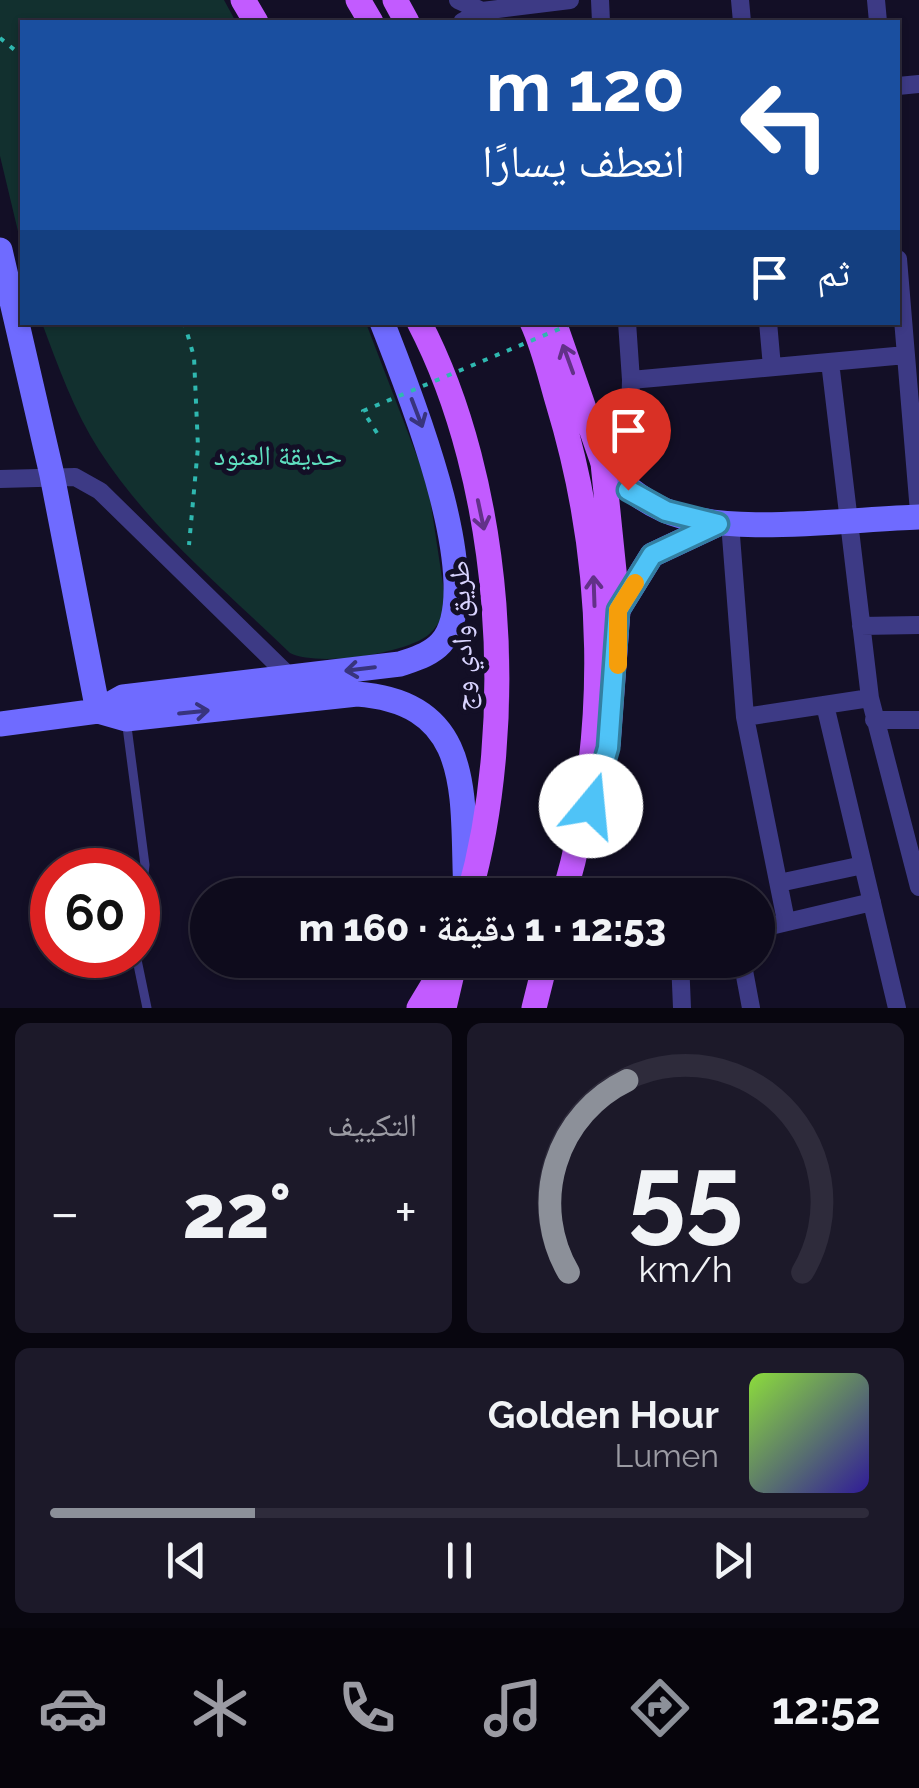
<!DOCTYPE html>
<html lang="ar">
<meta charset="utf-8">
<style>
:root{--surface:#0e0b1c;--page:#1c1929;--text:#f1f3f6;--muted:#9b9ba3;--line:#2e2b3b;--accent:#8c9099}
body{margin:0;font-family:Raleway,"Noto Naskh Arabic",sans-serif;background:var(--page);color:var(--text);direction:rtl;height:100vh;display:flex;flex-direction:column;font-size:38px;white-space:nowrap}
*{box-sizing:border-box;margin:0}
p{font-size:32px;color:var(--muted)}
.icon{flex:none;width:55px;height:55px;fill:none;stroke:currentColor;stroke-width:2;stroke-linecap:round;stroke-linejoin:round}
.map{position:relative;height:1008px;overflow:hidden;direction:ltr}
.sheet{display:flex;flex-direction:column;gap:15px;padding:15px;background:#08060f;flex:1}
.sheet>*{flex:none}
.guide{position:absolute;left:20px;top:20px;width:880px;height:305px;border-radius:0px;box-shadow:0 2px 8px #0004,0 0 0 2px var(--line);direction:rtl;background:#1a4fa0;color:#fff;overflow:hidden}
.speed{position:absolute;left:30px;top:848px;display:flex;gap:20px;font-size:50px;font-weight:700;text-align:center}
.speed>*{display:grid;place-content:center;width:130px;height:130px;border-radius:50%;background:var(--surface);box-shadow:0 2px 8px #0004,0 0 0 2px var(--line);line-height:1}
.speed .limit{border:15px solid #d22;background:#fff;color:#111}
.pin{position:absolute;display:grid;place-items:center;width:85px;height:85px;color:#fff;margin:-102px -42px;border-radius:50% 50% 50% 0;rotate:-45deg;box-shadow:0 0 10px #0007}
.pin .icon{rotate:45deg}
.me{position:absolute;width:110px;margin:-55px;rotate:17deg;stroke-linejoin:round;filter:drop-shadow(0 0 8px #0008)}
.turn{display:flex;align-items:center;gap:35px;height:210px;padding:0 50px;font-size:45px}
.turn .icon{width:130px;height:130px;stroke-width:2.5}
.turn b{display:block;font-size:70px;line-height:85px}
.then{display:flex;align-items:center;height:95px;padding:0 50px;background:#0003;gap:20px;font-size:38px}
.big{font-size:75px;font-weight:800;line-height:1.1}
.sheet .tile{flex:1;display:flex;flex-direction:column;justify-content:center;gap:15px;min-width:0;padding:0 35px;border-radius:15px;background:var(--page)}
.sheet .dial{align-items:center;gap:0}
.dial svg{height:260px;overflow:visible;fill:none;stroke:var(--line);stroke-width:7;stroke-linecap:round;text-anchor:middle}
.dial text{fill:var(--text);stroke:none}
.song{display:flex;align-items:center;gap:30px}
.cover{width:120px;height:120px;border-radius:15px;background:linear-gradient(135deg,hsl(90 70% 55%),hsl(250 70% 35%))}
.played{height:10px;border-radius:5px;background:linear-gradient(90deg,var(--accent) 25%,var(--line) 25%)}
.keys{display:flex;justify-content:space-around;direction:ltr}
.heat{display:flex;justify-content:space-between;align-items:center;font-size:55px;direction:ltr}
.sheet .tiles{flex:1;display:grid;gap:15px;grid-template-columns:1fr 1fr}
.tile:last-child{grid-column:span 2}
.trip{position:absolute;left:190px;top:878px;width:585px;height:100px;border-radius:50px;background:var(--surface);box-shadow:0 2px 8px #0004,0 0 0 2px var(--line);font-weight:800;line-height:100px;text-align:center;direction:rtl}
.tab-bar{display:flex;height:160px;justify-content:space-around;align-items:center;background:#06040b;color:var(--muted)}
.tab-bar .icon{width:70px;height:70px}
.tab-bar .selected{color:var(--accent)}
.tab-bar b{font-size:45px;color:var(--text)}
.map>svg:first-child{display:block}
.green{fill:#12302f}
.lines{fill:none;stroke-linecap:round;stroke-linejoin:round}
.path{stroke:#2fb8b0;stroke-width:4;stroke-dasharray:5 8;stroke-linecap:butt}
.lane{stroke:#3d3a85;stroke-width:9}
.street{stroke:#3d3a85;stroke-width:18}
.secondary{stroke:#6f6bff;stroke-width:25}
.primary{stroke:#c25bff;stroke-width:25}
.path-bridge{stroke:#2fb8b0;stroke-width:4;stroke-dasharray:5 8;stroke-linecap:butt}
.oneway{stroke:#623188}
.oneway2{stroke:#38347d}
.route-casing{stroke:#337fa1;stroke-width:25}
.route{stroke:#4fc3f7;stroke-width:18}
.slow{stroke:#f59e0b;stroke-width:18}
.labels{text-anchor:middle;stroke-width:10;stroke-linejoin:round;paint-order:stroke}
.park-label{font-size:28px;fill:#5fe0c0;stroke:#130f26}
.street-label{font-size:28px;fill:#d9d4ff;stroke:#130f26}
</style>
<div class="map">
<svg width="919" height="1008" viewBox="0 0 919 1008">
<rect width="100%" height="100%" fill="#130f26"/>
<path class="green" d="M0 0H224L236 22H22V248L0 156Z
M42 323H366L428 485 447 611C441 619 435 630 427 636 402 654 318 667 290 653 224 589 149 528 99 450 74 411 58 366 42 323Z"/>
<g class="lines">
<path class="path" d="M0 38 22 56
M184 322 194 357 198 447 189 545"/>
<path class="lane" d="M126 719 145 865 138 924
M136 955 147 1008"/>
<path class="street" d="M458 0 482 11
M600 0 601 22
M740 0 742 22
M876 0 878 22
M462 22 482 11 570 0
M898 86 919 84
M898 259 919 512
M627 322 631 380 628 490
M768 322 772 367
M830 362 870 698 919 887
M631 380 906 355
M0 479 75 477 100 491 291 678
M730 523 745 717 786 921
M861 626 919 625
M825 705 897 1008
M745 717 870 698
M874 720H919
M779 883 863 865
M758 929 872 902
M680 960 682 1008
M742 960 751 1008"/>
<path class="secondary" d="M0 250 52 475 98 711
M603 463C621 483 639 499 664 510 725 537 849 519 919 517
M618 610 652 555 718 524
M98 711 126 719 357 694C478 703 461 801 466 894
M0 724 98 711 123 697 400 664C414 659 430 655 441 643 490 588 406 384 382 322"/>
<path class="primary" d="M243 0 256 22
M358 0 371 22
M395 0 407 22
M419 322C503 483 518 722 469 895
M532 322C544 348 550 376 558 403 606 561 611 735 564 895
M554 322 603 463 618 610 608 744
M419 1008 448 960
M444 1008 454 965
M534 1008 546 960"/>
<path class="path-bridge" d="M377 433 363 411 576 322"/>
</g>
<defs><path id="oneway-shaft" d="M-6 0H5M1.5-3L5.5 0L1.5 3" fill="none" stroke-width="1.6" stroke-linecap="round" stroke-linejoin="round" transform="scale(2.5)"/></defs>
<g class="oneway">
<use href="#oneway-shaft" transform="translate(568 359) rotate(-110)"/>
<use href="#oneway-shaft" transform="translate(481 515) rotate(78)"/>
<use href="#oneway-shaft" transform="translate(594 591) rotate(-92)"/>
</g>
<g class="oneway2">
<use href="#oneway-shaft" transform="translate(417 413) rotate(69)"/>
<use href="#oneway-shaft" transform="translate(360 669) rotate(173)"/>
<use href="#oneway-shaft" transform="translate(194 712) rotate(-6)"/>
</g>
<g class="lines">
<g class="route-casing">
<path id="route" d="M591 806 608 748 618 610 652 555 718 524 666 511 628 490"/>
</g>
<use href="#route" class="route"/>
<path class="slow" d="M618 665V610L635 583"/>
</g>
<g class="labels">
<g class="park-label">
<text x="278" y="465">حديقة العنود</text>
</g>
<g class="street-label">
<text transform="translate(461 636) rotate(-92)" y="10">طريق وادي وج</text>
</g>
</g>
</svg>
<div class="speed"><div class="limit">60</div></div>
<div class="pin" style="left:628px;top:490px;background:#d93025"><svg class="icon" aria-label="arrive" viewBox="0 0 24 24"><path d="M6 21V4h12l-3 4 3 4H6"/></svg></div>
<svg class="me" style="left:591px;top:806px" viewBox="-20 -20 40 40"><circle r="19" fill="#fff"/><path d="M0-13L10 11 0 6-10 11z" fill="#4fc3f7"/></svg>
<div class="trip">12:53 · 1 دقيقة · 160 m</div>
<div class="guide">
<div class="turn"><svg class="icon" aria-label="left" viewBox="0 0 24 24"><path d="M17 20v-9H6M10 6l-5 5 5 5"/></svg><div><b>120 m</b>انعطف يسارًا</div></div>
<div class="then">ثم<svg class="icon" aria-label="arrive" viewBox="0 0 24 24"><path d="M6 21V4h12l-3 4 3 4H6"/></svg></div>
</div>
</div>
<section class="sheet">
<div class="tiles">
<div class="tile dial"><svg viewBox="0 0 100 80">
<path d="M14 69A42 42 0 1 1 86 69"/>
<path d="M14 69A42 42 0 0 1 32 10" stroke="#8c9099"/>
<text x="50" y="56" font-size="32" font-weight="700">55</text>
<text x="50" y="72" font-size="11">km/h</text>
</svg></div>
<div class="tile"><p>التكييف</p>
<div class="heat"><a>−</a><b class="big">22°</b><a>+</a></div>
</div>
<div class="tile">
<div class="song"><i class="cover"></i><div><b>Golden Hour</b><p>Lumen</p></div></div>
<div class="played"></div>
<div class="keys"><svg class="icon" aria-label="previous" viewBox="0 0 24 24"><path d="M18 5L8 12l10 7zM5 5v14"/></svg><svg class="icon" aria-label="pause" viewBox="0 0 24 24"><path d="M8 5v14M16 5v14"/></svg><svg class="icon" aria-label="next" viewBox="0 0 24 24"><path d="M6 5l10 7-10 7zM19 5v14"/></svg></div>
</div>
</div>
</section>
<nav class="tab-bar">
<b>12:52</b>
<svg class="icon selected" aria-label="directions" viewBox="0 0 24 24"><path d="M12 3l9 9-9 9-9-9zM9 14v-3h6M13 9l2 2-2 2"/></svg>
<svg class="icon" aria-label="music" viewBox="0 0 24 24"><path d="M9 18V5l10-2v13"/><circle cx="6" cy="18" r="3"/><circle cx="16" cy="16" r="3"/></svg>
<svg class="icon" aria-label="phone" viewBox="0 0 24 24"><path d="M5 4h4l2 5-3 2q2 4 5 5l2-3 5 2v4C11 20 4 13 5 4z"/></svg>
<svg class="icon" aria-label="climate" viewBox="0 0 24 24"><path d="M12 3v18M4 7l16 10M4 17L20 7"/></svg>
<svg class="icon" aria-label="car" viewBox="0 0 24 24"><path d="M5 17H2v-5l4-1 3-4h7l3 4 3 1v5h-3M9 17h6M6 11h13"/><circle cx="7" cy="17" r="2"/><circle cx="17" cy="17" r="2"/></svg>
</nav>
